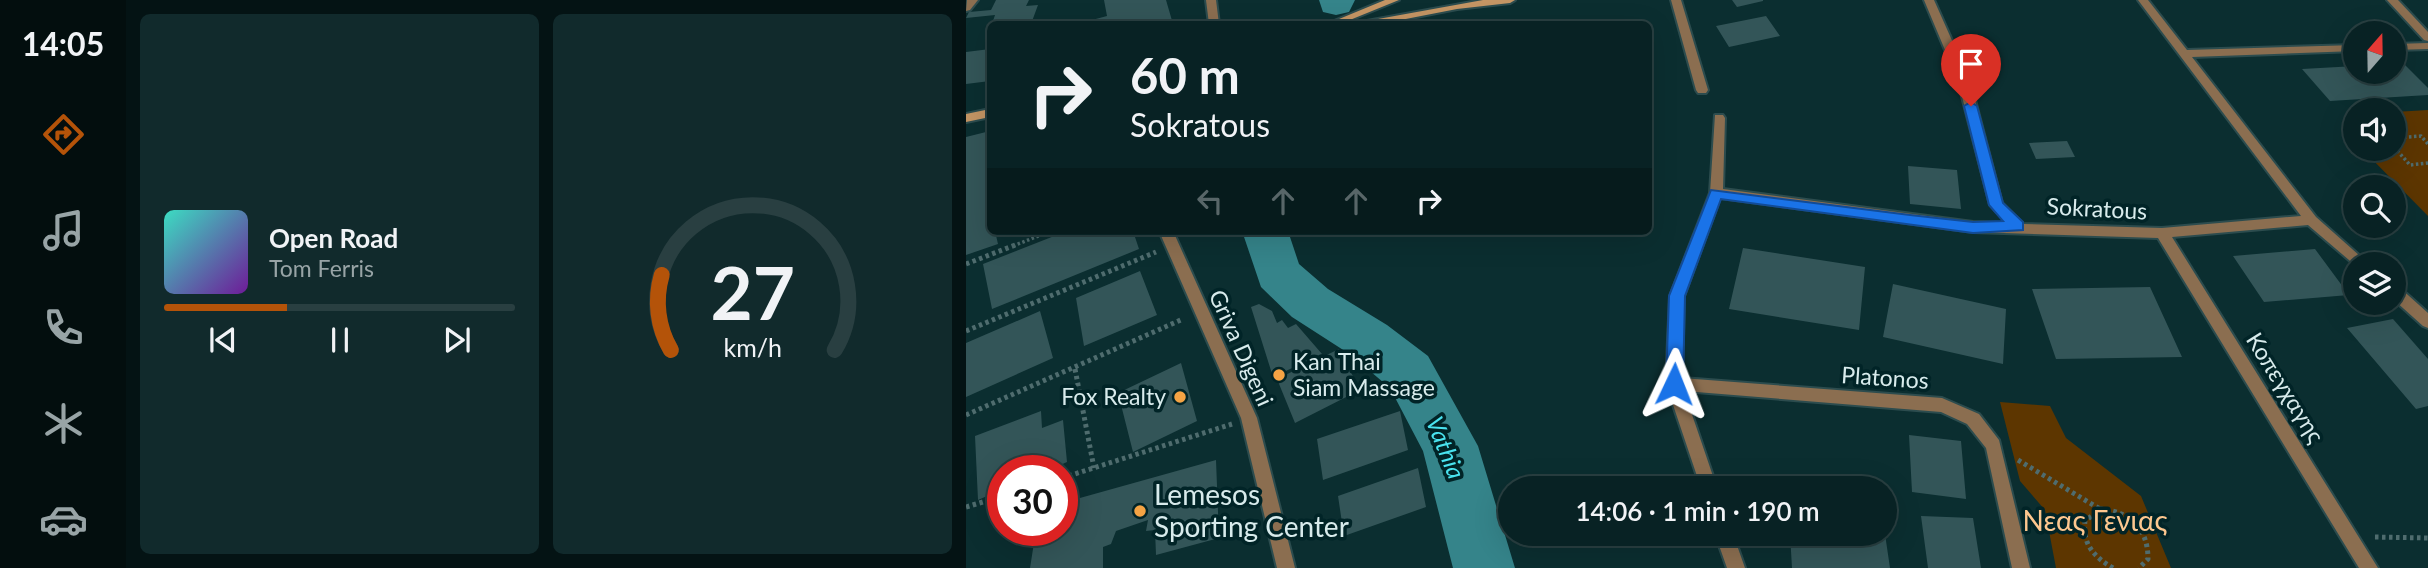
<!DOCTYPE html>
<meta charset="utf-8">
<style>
:root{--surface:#082224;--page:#112a2c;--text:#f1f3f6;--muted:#98a4a6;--line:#293f41;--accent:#b45309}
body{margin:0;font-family:Lato,sans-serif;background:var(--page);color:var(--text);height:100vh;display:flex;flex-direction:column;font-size:26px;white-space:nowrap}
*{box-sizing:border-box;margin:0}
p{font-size:23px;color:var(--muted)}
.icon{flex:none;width:38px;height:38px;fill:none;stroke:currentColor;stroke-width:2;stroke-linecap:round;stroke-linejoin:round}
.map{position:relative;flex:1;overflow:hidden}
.details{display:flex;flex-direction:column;gap:14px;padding:14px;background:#041314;width:840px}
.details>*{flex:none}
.guide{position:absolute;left:21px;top:21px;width:665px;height:214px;border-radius:10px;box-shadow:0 7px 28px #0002,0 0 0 2px var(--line);background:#082224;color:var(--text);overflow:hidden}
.needle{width:46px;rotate:20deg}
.tools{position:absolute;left:1377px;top:21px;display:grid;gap:14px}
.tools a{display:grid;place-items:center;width:63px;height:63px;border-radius:50%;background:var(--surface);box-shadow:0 7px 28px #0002,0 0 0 2px var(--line);font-size:35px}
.speed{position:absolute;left:21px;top:455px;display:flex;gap:14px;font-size:35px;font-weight:700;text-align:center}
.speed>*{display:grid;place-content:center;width:91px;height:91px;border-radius:50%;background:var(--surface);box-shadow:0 7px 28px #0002,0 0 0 2px var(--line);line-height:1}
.speed .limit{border:10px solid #d22;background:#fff;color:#111}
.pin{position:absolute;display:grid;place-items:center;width:60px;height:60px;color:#fff;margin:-72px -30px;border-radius:50% 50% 50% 0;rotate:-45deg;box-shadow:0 0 7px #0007}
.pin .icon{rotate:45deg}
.me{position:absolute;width:77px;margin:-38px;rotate:2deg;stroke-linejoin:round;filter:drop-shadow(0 0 5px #0008)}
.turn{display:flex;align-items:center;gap:24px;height:147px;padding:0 28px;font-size:32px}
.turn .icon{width:91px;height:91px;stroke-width:2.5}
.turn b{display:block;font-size:49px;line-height:60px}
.lanes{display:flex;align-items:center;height:66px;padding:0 28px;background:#0003;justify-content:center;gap:35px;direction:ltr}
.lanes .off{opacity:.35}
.details .tile{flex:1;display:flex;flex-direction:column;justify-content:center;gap:10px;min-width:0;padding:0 24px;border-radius:10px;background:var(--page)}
.details .dial{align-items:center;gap:0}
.dial svg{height:182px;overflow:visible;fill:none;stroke:var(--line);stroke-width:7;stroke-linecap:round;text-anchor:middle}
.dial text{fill:var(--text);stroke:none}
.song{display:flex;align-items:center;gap:21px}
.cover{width:84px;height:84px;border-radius:10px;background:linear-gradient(135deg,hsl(170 70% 55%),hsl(280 70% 35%))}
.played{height:7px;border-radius:4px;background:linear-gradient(90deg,var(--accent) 35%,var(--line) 35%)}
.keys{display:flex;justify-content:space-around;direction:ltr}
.details .tiles{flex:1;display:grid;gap:14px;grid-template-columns:repeat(2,1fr)}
.trip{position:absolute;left:532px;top:476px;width:399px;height:70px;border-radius:35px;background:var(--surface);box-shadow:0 7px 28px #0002,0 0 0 2px var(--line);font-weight:600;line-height:70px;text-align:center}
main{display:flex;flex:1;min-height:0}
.tab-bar{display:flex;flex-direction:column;width:126px;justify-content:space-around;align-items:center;background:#030e0e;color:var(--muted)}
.tab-bar .icon{width:49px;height:49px}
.tab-bar .active{color:var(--accent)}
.tab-bar b{font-size:32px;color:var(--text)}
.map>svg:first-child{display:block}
.green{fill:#5d3600}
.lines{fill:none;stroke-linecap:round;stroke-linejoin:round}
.river{fill:#35848a;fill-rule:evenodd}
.building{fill:#335558}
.service-casing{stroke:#2c4c4e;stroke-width:4}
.minor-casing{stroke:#2c4c4e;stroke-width:4}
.tertiary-casing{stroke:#2c4c4e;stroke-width:4}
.secondary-casing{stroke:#2c4c4e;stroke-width:4}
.path-far1{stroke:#4f6c6e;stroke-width:3.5;stroke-dasharray:2.5 2.5;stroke-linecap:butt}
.path{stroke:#4f6c6e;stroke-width:5;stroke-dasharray:3.5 3.5;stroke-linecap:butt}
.service{fill:#8b6e50;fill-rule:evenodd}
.minor{fill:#8b6e50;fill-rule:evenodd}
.tertiary{fill:#8b6e50;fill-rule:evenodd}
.secondary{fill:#c49564;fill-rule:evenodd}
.route{fill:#1a73e8;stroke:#114b97;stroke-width:2}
.poi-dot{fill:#f4a344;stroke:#012427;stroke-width:2.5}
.labels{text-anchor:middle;stroke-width:7;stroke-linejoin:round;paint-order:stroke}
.street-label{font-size:23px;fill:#d8ebec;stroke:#012427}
.poi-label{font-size:23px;fill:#d8ebec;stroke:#012427;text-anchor:start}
.water-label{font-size:24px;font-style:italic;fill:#49e3ef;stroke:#012427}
.near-poi-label{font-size:28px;fill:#d8ebec;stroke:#012427;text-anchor:start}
.near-park-label{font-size:28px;fill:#fdc78f;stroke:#012427}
</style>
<main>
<nav class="tab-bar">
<b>14:05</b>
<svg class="icon active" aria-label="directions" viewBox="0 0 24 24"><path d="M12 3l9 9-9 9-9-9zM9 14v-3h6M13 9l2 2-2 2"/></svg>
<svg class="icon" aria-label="music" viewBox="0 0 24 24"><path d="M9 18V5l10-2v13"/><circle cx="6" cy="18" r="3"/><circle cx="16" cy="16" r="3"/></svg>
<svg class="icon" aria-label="phone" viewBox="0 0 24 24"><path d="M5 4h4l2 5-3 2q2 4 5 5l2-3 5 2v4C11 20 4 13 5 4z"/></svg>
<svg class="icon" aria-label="climate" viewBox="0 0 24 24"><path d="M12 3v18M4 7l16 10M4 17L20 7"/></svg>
<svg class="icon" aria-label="car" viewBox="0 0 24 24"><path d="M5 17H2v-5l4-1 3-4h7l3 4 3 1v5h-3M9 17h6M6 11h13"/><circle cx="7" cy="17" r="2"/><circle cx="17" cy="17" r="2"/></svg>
</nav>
<section class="details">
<div class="tiles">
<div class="tile">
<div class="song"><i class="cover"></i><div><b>Open Road</b><p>Tom Ferris</p></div></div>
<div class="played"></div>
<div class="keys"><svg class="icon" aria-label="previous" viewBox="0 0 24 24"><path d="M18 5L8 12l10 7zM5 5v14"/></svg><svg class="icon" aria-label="pause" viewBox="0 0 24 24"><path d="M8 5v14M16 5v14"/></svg><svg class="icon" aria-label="next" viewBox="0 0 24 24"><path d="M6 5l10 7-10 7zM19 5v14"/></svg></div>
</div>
<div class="tile dial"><svg viewBox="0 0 100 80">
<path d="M14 69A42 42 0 1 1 86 69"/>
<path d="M14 69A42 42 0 0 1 10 36" stroke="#b45309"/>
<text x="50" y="56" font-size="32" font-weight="700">27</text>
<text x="50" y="72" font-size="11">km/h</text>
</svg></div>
</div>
</section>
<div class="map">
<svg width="1462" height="568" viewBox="0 0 1462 568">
<rect width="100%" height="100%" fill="#0b2e30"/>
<path class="green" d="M1462 110V216L1396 149H1428V112Z
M1034 402 1084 406 1100 438 1175 496 1205 568H1090L1079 510 1054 481Z"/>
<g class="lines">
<path class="river" d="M353 0H389L383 12 370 15 357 12Z
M276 231H322L333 264 362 289 421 325 462 356 512 446 549 568H487L457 451 424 388 385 355 326 317 295 287Z"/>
</g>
<path class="building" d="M30 0H63L60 6 72 5 65 24H26L29 15 0 18 3 12 25 10Z
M138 0H200L207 24H111L141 16Z
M766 0H797V1L771 7Z
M800 16 814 36 763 47 750 26Z
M24 49V81L0 84V52Z
M1437 63 1462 88V95L1364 101 1336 69 1390 66V72H1428V64Z
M24 131V164L19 166 24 200V231H29L32 244 0 255V137Z
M1101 141 1109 157 1070 159 1063 143Z
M942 166 991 170 995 209 944 204Z
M101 231H167L173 249 26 309 17 264Z
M777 248 899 267 893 330 763 309Z
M1349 249 1383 295 1298 302 1267 256Z
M174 271 191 315 118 346 110 298Z
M927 284 1040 309 1037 364 917 337Z
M1184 287 1216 357 1090 359 1066 289Z
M293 304 306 311 311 323 316 320 322 328 330 324 356 354 307 377 285 307Z
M74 311 87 358 0 397V343Z
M1427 319 1462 359V406L1450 409 1381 328Z
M373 349 394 390 329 423 311 379Z
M215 363 231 421 167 452 152 393Z
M75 411 76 428 97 420 101 462 81 471H37V489L12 500 9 436Z
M434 411 442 450 357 480 351 439Z
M943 435 995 441 1000 499 946 492Z
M250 460 253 538 190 555 189 530 180 531 182 520 150 531 145 544 137 547V568H64L70 530H96V503Z
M452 468 460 507 378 536 372 496Z
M955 516 1007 518 1015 568H962Z
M824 534H919L924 568H826Z"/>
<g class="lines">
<g class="service-casing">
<path id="service" d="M1 0H12L4 10 0 11Z"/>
</g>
<g class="minor-casing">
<path id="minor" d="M705 0H715L742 90 740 93H732L730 90Z
M958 0H968L1004 81 1036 203 1057 224 1196 228 1335 216 1172 0H1182L1221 50 1390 45V51L1226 57 1350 217 1403 264H1390V266L1342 225 1206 237 1412 568H1393L1192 238 1007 232 754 198 718 296 716 378 976 398 1013 414 1033 440 1064 568H1046L1020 448 1001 424 975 412 718 391 751 488H735L700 384 704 296 744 193 749 115H757L759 118 757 189 1007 222 1041 223 1024 205 992 81Z
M1421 0H1432L1462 32V41L1458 40Z
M1462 43V49L1428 50V44Z
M1428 285 1433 287 1462 313V328L1457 326 1428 300Z
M749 534H767L779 568H761Z"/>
</g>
<g class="tertiary-casing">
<path id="tertiary" d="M240 0H250L253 24H243Z
M193 231H207L291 418 329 568H311L275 418Z"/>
</g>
<g class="secondary-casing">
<path id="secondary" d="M419 0H433L374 24H361Z
M517 0H549L544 3 491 9 414 24H396L401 21Z
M24 109V117L0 122V114Z"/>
</g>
<path class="path-far1" d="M1428 138 1455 136 1462 144
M1428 147 1444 165 1462 163
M47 246 85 231"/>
<path class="path" d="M0 264 52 244
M0 331 190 252
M109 369 128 468
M0 415 217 319
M1052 460 1134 509
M96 478 266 424
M0 507 37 496
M1409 537 1462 538
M1147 568C1128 557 1116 544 1119 521L1135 509C1165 512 1182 529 1182 559L1173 568"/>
<use href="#service" class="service"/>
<use href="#minor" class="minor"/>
<use href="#tertiary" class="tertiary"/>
<use href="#secondary" class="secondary"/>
</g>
<path class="route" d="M1005 102 1011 106 1037 203 1057 222V230L1007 233 755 199 719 296 717 384 708 391 702 389 700 384 703 296 745 190 944 215 1007 222 1037 221 1023 205 998 106Z"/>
<g class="poi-dot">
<circle cx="313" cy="375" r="7"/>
<circle cx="214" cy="397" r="7"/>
<circle cx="174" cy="511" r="7"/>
</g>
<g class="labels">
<g class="street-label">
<text transform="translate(1131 209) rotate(3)" y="8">Sokratous</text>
<text transform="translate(275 348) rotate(66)" y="8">Griva Digeni</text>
<text transform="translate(919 378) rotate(4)" y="8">Platonos</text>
<text transform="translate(1319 388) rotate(58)" y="8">Κοπεγχαγης</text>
</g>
<g class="poi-label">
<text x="327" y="370">Kan Thai<tspan x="327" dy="26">Siam Massage</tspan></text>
<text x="200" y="405" text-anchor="end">Fox Realty</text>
</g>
<g class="water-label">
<text transform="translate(479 448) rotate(68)" y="8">Vathia</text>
</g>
<g class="near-poi-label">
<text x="188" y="505">Lemesos<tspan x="188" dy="32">Sporting Center</tspan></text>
</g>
<g class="near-park-label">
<text x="1129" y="531">Νεας Γενιας</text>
</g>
</g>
</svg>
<div class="tools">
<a><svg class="needle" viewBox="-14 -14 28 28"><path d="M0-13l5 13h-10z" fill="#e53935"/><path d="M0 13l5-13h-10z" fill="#98a4a6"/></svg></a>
<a><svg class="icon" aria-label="sound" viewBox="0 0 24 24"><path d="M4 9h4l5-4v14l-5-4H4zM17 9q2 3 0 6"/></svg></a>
<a><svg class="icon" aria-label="search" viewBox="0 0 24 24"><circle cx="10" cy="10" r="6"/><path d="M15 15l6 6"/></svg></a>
<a><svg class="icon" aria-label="layers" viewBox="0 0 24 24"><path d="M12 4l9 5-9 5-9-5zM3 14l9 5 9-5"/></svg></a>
</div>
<div class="speed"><div class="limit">30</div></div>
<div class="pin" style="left:1005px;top:106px;background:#d93025"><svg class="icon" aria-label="arrive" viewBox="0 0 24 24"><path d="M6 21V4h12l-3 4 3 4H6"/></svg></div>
<svg class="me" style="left:708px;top:384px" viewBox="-20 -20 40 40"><path d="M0-17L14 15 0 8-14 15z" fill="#1a73e8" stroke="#fff" stroke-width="4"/></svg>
<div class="trip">14:06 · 1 min · 190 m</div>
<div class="guide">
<div class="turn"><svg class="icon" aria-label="right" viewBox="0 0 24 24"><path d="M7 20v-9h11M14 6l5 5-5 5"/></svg><div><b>60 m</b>Sokratous</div></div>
<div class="lanes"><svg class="icon off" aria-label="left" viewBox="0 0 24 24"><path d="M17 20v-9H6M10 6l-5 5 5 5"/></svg><svg class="icon off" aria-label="ahead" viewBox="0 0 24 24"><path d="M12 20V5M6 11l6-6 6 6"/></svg><svg class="icon off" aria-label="ahead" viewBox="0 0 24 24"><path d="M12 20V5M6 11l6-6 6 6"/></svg><svg class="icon" aria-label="right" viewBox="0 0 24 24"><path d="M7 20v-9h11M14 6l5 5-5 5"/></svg></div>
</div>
</div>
</main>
